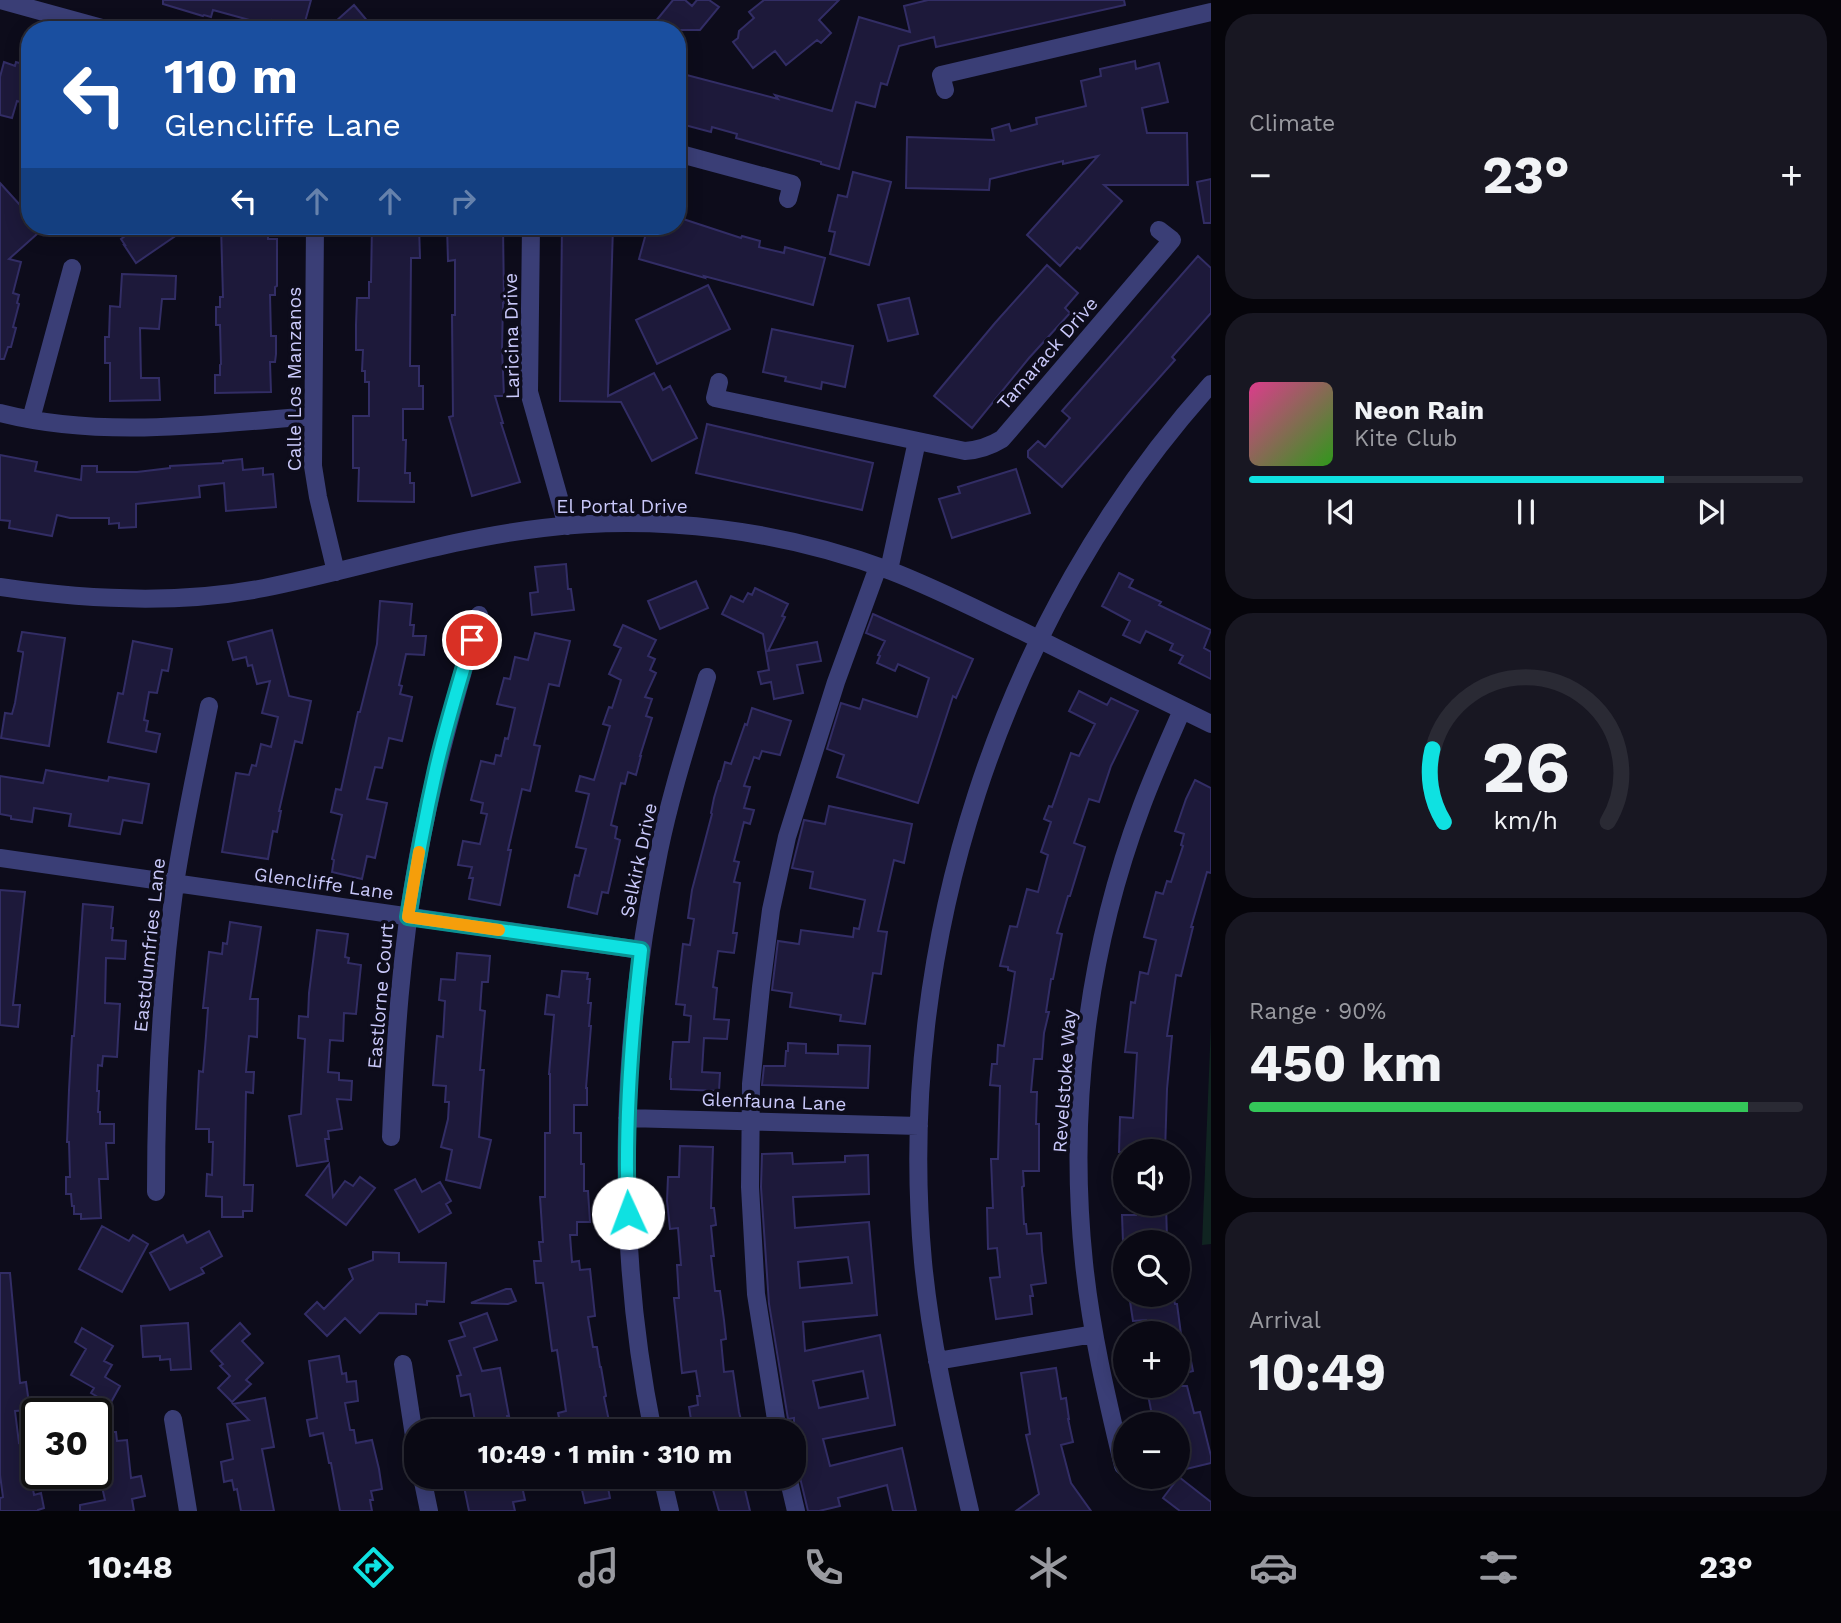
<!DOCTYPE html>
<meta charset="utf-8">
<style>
:root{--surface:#0a0914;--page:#181722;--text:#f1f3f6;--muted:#999aa0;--line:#2a2a34;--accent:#0fe1e1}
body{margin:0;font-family:"Work Sans",sans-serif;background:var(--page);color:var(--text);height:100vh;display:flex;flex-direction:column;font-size:26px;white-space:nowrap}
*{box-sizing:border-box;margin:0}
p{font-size:23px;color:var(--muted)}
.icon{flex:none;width:38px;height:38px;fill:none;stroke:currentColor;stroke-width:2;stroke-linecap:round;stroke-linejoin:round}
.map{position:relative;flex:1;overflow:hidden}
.details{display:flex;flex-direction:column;gap:14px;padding:14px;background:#06050b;width:630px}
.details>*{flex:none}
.hud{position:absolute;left:21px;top:21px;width:665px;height:214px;border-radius:28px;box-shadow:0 4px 18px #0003,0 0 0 2px var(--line);background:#1a4fa0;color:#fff;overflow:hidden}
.fabs{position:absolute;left:1113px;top:1139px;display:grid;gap:14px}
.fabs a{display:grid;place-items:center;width:77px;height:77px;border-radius:50%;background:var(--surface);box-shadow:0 4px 18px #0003,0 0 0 2px var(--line);font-size:35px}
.speed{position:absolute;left:21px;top:1398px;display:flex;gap:14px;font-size:35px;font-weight:700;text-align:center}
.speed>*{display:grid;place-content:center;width:91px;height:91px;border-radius:50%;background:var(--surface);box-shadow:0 4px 18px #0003,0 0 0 2px var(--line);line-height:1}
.speed .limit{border:4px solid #111;border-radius:10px;background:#fff;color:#111}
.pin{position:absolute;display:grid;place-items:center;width:60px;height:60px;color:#fff;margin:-30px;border:4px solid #fff;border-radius:50%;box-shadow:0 2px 7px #0007}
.me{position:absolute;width:77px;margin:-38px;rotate:358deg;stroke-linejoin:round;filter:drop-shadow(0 0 5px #0008)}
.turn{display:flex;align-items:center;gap:24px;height:147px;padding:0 28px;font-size:32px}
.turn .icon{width:91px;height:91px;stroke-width:2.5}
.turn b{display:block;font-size:49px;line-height:60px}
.lanes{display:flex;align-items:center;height:66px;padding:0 28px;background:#0003;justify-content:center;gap:35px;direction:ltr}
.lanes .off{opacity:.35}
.big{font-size:52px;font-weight:700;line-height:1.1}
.details .tile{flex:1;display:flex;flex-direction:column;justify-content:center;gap:10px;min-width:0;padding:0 24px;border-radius:28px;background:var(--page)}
.details .dial{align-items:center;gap:0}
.dial svg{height:182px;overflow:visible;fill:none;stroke:var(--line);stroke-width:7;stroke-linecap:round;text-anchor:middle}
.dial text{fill:var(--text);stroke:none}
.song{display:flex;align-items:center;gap:21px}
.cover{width:84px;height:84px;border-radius:10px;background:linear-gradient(135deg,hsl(330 70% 55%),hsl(110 70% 35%))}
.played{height:7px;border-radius:4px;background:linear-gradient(90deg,var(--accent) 75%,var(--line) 75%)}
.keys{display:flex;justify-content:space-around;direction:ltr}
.heat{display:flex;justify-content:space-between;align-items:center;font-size:38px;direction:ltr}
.charge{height:10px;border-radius:5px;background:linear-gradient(90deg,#34c759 90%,var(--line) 0)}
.trip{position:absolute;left:404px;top:1419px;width:402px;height:70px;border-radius:28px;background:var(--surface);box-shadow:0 4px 18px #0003,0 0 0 2px var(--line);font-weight:700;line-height:70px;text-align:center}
.tab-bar{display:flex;height:112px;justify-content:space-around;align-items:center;background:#040408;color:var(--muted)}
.tab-bar .icon{width:49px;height:49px}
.tab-bar .current{color:var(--accent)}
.tab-bar b{font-size:32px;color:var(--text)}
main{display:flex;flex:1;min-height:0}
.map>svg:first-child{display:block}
.green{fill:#102421}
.building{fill:#1d193a;stroke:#322d65;stroke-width:2;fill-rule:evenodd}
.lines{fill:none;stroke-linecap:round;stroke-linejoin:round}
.minor{stroke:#3a3e76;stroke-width:18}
.route-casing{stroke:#0a9292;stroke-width:18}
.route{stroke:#0fe1e1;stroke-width:12}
.slow{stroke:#f59e0b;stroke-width:12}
.labels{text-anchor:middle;stroke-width:7;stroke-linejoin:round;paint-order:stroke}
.street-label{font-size:19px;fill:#cac9fb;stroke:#0d0c1b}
</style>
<main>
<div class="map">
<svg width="1211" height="1511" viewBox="0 0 1211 1511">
<rect width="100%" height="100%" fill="#0d0c1b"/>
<path class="green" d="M1211 1024V1244L1202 1245Z"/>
<path class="building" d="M163 0H311L303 29 272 20 270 30H250L253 21 213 10 211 17 204 15 203 16 163 4Z
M673 0H685L692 6 697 0H709L719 7 700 30H664L655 22Z
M764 0H839L819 20 831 33 821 43 817 40 786 65 775 51 753 68 733 42 738 38 739 31 754 18 749 12Z
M928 0H1124L1125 5 936 47 934 37 899 46 887 85 881 83 875 107 856 102 839 169 821 164V162L736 138 737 134 712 127 711 132 677 123V81L679 73 778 99 775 95 832 111 859 17 910 32 904 6Z
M354 5 375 30H326Z
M1135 61 1136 69 1159 63 1168 102 1142 108 1147 133H1187L1188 185H1104L1122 201 1080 249 1077 247 1060 266 1027 235 1098 156 1063 164V161L990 179 989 190 906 188 907 137 994 140 992 129 1009 124 1011 131 1037 124 1036 118 1086 106 1081 81 1101 76 1100 69Z
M4 62 15 66 16 62 30 66V105L17 101 12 118 0 115V77Z
M853 172 891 182 869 265 830 254 835 232 829 231 838 195 847 197Z
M1211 179V223H1204L1197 182Z
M0 183 30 216V226H46L9 259 21 262 13 293 19 295 17 303 19 304 13 327 16 328 11 347H8L4 359H0Z
M677 217 741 238 742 236 760 241 759 247 784 253 785 247 825 258 813 305 704 276 705 278 639 259 648 226H677Z
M117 226H190L136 263 124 245H125L121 239 125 236Z
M221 226H268V239H277V286L275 287V295H270L271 336H276V354L275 362H270L271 392 215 393V375H220V365L221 364 220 325H216V307H220V297H223Z
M372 226H419L420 258H411L410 366H419V386H423V409H403V440H406L405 473H410V483H414V502L358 501 359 468H353V416H369V382H365V371H362L363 350H356V325L357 298H369V282H371Z
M447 226H503L504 303H503L502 349 504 396H495L503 423H501L520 482 472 496 449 417 453 416 452 315H455V260L448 261Z
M562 226H613L608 396 654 373 663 390 670 386 697 438 652 461 621 402 560 401Z
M1198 256 1211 268V313L1172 357 1175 360 1062 487 1028 457V451L1038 441 1045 447 1070 418 1062 411Z
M1047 265 1078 293 1065 308 1070 313 1029 358 972 428 934 396 995 323Z
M122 274 176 276 175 299H162L159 329 140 328 141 378H159L160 400 110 401V363H105V337H109L110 306 120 307Z
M708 285 730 329 657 364 636 320Z
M909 298 918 334 888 341 878 305Z
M772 329 853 346 845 387 822 382 821 389 785 381 786 377 763 372Z
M707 424 873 463 862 510 696 473Z
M0 455 37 462 35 471 81 480 82 466H97V472H137L170 468V466L223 463V461L242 459 243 470 263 468V475L273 474 276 507 226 511 224 483 199 486 200 497 136 504V527L119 528V523L109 524V518H70L57 515 52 536 9 528 10 521 0 520Z
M1016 469 1030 513 952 538 939 499 960 493 958 487Z
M566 564 568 589H571L574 610 532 615 530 593 538 592 535 567Z
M1119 573 1133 580 1129 587 1161 602 1159 605 1211 630 1204 648 1211 652V679L1179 663 1183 656 1170 650 1173 644 1146 631 1140 643 1123 635 1130 621 1102 606Z
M696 581 708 608 660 629 648 601Z
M755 588 788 604 782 616 785 617 768 651 817 642 821 661 797 665 803 693 774 699 771 682 761 684 758 672 769 670 763 634 722 614 731 596 743 602 748 593 752 595Z
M380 601 412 604 410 625H414L413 636H426L424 655 406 654 399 685 402 686 400 694 412 697 402 741 389 738 382 768 375 767 367 799 387 803 375 858 367 856 362 879 332 872 334 860 332 859 342 815 331 812 336 789 341 790 358 712H360L377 644Z
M873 614 973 659 956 698 953 696 918 803 837 777 844 755 827 749 841 703 860 709 863 699 917 717 929 678 898 664 895 671 877 663 880 656 878 655 885 641 866 633Z
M623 625 656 640 648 656 655 659 650 670 656 673 645 697 652 699 646 716 652 718 640 756H641L636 775 628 772 625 784 621 783 611 825 617 827 615 838 620 840 608 893 602 892 597 914 568 907 575 875 579 876 586 849 576 847 589 794 576 791 580 776 594 780 610 726 603 724 609 707 612 708 621 680 609 674 621 648 614 645Z
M272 630 289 696 311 701 302 743 295 741 279 811H281L277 832 273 831 268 859 222 852 236 773 249 775 252 765 256 766 261 744 271 747 278 717 262 713 270 681 257 684 252 665 248 666 246 657 233 660 228 642Z
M22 632 65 638 49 746 1 738 5 713 12 714 15 703 23 654V652L18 651Z
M535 633 570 641 559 686 549 684 534 745 540 746 530 791 522 789 508 850H511L500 905 469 899 473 878H469L472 867 458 865 463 841 480 844 487 814 481 813 483 803 471 800 481 761 494 764 496 755 501 756 505 738 508 739 515 708 497 704 504 678 510 679 515 657 528 660Z
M133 641 172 649 168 671 162 670 157 693 149 692 144 720 148 721 146 731 160 734 156 752 108 742 118 693 123 694Z
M1079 691 1107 705 1111 698 1138 711 1111 766 1099 802 1089 799 1074 843 1085 847 1070 896H1068L1057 933 1062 934 1053 979H1051L1046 1012H1049L1044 1033 1042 1059H1034L1031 1092H1037L1036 1124H1039V1171H1023L1024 1186 1022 1187 1024 1224H1026L1027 1234 1041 1233 1042 1251 1046 1283 1031 1285 1033 1296H1030L1032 1314 996 1319 990 1278 1000 1277 997 1248 988 1249 987 1208H993L991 1159H998L1000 1086 990 1085 992 1064H997L998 1045 1004 1046 1015 972 1008 970V967L1000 966 1010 926 1017 927 1027 889 1038 892 1048 855 1041 852 1051 822 1044 819 1049 806 1052 807 1071 753 1079 756 1095 724 1069 711Z
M752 708 791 721 780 755 762 751 759 759 754 757 744 786 750 787 744 808 754 810 750 824 744 822 734 861 739 862 734 882 740 883 733 933H737L734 953 718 951 713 987 717 988 714 1019 729 1020 727 1039 704 1038 702 1072 720 1073 719 1091 671 1089V1079H670L673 1042H689L691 1016 684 1015 685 1005 676 1004 683 944 690 945 694 919 688 918 692 890 712 814 711 813 714 798 719 781H720L725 762 731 764 745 724 747 725Z
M46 770 108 781 109 777 149 784 142 823 123 820 120 834 69 826 71 814 34 808 32 822 11 819V816L0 814V776L43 783Z
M1195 780 1211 788V873L1207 872 1191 927H1193L1181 976 1176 975 1167 1036H1172L1167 1089 1165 1152H1119L1120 1117 1133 1118 1137 1053 1125 1052 1131 1002 1135 1003 1140 972 1148 974 1156 940 1144 937 1156 892 1163 894 1167 881 1171 882 1183 846 1181 845 1184 834 1175 831 1186 799Z
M829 806 912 824 904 863 894 860 878 931 887 932 881 974 873 973 865 1024 840 1021 841 1015 790 1007 792 993 772 990 778 941 799 944 801 930 853 937 854 928 859 929 865 900 810 888 813 872 792 868 804 820 825 824Z
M0 890 25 892 13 1005H20L18 1027 0 1025Z
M83 904 113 907 111 928H113L112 940 126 941 125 959 106 958 105 1003 120 1004 117 1057 103 1056 102 1066 98 1065 97 1091H99L98 1112H100V1124H114V1143H106L108 1179H99L101 1218 81 1219V1214H74V1206H72L71 1194H66V1177H70L69 1142H67L69 1090 72 1036H74Z
M230 922 261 927 250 999H258L257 1037 249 1036 246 1072H254L253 1093 246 1092 244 1185H253L252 1211H243V1217H222V1197L206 1196 207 1174 212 1175 213 1142H209V1129H196L199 1071 203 1072 206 1036 208 1008H203L209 952 222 954 223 943 227 944Z
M317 930 348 934 345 957 349 958 348 963 361 965 356 1014 344 1013 343 1041 330 1040 328 1072 339 1073V1080L352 1081 351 1100 337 1099 342 1129 328 1131 329 1139H325L328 1161 297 1166 289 1116 301 1114 305 1039 298 1038 299 1016 308 1017 309 993Z
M457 953 490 956 488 982H482L480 1010 485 1011 480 1070H484L479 1137 491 1140 480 1188 446 1180 452 1150 441 1147 448 1119 449 1102H445L446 1086 433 1085 437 1036 443 1037 445 1001 439 1000 441 979 455 980Z
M562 971 588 973 587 979H590L588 1003H591L589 1026H591L586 1088H587V1105H574V1133H581V1164H584V1191H588L590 1222H577V1235H570L572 1262 579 1261 580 1270 590 1269 595 1316 588 1317 593 1347H597L600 1367H601L606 1396 604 1397 609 1421 598 1423 600 1432H562L558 1413 566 1411 557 1350 552 1351 543 1283H536L534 1261H541L539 1242H543L540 1197H545V1133H550V1074H549L554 1015 545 1014 547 995 559 997Z
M788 1043 806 1044V1053L838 1054V1045L870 1046 868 1088 762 1085 764 1066H785L786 1051H788Z
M680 1146 713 1147 711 1208H714L716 1225 711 1226 714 1256H711L715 1291H720L724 1320 726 1339 721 1340 724 1372 733 1371 739 1412 744 1432H693L689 1407 698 1405 697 1396H700L696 1371 682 1373 674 1298H679L677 1265H681L678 1228 670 1229 667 1201 668 1177H679Z
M792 1153 793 1164 845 1162V1156L868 1155 869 1194 793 1197 795 1228 869 1222 877 1315 803 1322 805 1351 880 1335 895 1425 823 1439 830 1466 902 1448 916 1511H893L887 1485 838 1498 840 1506 819 1511H808L797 1465H794V1418L788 1419 769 1304 761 1187 762 1154ZM848 1257 852 1283 800 1288 798 1262ZM863 1371 868 1398 819 1408 813 1381Z
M329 1164 333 1197 345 1181 353 1186 360 1177 375 1188 346 1225 306 1195Z
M415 1179 422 1192 440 1182 451 1201 446 1204 451 1213 419 1232 395 1190Z
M1136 1204H1166L1167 1239 1144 1240V1242H1123L1122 1215H1136Z
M102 1226 129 1241 133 1235 148 1244 122 1292 79 1269Z
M209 1231 222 1256 201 1268 204 1273 170 1290 150 1253 183 1235 187 1243Z
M373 1252 399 1253V1262L446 1263 444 1302 427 1301V1305L416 1304V1314L379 1313 360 1333 345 1318 327 1336 305 1314 317 1302 324 1309 353 1279 349 1269 373 1260Z
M0 1273H10L20 1383 26 1382 30 1410 15 1411 19 1443 25 1442 34 1495 41 1493 44 1508 38 1510V1511H0V1498L3 1497 0 1475Z
M506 1289H511L516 1301 508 1304 471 1303Z
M1129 1295H1173L1175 1304H1177L1181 1334H1148L1146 1320 1133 1321Z
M487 1313 497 1340 474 1348 482 1371 500 1368 509 1416H507L509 1432H477L470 1394 461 1396 457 1376 461 1375 449 1341 465 1336 460 1323Z
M188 1323 191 1369 171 1370 170 1359 160 1360V1356L143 1357 141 1326Z
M240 1323 250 1334 242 1341 263 1363 246 1380 251 1384 232 1402 218 1388 230 1376 220 1366 223 1364 211 1351Z
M82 1328 113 1346 104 1361 112 1365 105 1377 120 1386 110 1404 91 1393 94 1388 71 1375 86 1349 75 1342Z
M339 1356 342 1374 346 1373 347 1382 356 1381 358 1401 345 1403 350 1430H354L356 1443 372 1440 379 1469 382 1489 371 1491 373 1500H370L372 1511H340L331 1463H329L323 1433 310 1436 307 1420 317 1418 309 1361Z
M1190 1356 1193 1371 1178 1375V1359Z
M1056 1368 1061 1399 1066 1398 1069 1419H1068L1073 1442 1061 1445 1071 1483 1091 1511H1016L1039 1494 1026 1435 1030 1434 1021 1373Z
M1155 1386H1187L1194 1413 1200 1412 1211 1456V1463L1178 1471V1424H1163L1160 1413 1152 1415 1148 1395 1157 1393Z
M265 1398 274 1447 262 1449 274 1511H241L237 1489 234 1490 232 1480 224 1482 221 1462 233 1459 227 1424 249 1420 233 1404Z
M110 1415 112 1432H116L117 1441 127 1440 131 1478 141 1476 145 1496 132 1499 134 1511H80V1505L105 1500 96 1460V1417Z
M462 1477H520L525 1500 513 1502 515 1511H469Z
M579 1477H606L610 1498 585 1503Z
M721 1477H742L750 1511H719L713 1490 723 1487Z
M1179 1477 1211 1502V1511H1180L1163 1498Z"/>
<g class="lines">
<path class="minor" d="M0 0 109 30
M945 90 941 75 1211 12
M677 153 792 184 788 199
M315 226 313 466 318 497 336 572
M531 226 529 392 567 526
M719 382 715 398 965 451C979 450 989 447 1002 439L1172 240 1159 230
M0 413C102 439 209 424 313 416
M31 419 72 268
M889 570 917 441
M0 587C87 600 177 605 264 588 358 569 448 539 543 528 659 514 782 530 891 571 935 588 976 609 1018 629 1082 661 1147 693 1211 724
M0 858 641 950
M627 1118 919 1126
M391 1137C395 1043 401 949 418 857 433 775 456 695 479 615
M156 1192C156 1089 161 986 175 884 184 824 197 765 209 706
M937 1361 1094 1334
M403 1364 416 1449
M173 1419 188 1511
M653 1432C614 1241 620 1041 659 851 671 792 690 735 707 677
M778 1432 756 1294 750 1187 751 1084 761 987 771 910 787 837 836 682 878 567
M1123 1466C1107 1399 1091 1331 1084 1263 1068 1110 1087 952 1141 808 1153 775 1168 743 1182 710
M422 1477 429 1511
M662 1477 670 1511
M788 1477 796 1511
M970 1511C951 1428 931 1346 923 1262 894 948 1000 618 1211 384"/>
</g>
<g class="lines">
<g class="route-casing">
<path id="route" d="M472 640C459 683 446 725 436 769 425 818 416 867 408 917L641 950C631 1037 624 1125 628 1213"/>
</g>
<use href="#route" class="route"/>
<path class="slow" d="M419 852 408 917 499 930"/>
</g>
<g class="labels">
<g class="street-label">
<text transform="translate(511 336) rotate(-91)" y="7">Laricina Drive</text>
<text transform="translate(1047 353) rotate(-49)" y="7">Tamarack Drive</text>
<text transform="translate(294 379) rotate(-90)" y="7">Calle Los Manzanos</text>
<text x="622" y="513">El Portal Drive</text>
<text transform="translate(638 860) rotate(-78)" y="7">Selkirk Drive</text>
<text transform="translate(324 883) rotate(8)" y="7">Glencliffe Lane</text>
<text transform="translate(149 945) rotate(-84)" y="7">Eastdumfries Lane</text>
<text transform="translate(380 996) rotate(-85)" y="7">Eastlorne Court</text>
<text transform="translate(1064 1081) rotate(-86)" y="7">Revelstoke Way</text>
<text transform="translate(774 1101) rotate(2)" y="7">Glenfauna Lane</text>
</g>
</g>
</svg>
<div class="fabs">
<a><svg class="icon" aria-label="sound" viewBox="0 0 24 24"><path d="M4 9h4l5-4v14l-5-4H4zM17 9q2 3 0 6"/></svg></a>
<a><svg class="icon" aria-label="search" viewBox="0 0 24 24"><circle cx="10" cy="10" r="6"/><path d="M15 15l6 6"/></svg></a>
<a>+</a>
<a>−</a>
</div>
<div class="speed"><div class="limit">30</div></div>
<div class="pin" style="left:472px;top:640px;background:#d93025"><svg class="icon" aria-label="arrive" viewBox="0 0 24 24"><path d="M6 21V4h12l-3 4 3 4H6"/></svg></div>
<svg class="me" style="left:628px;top:1213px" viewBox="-20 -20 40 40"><circle r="19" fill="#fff"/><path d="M0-13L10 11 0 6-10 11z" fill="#0fe1e1"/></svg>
<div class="trip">10:49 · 1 min · 310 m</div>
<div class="hud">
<div class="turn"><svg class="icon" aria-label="left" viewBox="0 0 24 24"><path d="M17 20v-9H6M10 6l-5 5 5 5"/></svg><div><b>110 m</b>Glencliffe Lane</div></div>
<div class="lanes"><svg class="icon" aria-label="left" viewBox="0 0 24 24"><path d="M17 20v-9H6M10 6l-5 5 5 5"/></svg><svg class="icon off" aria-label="ahead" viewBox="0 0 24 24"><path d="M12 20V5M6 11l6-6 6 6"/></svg><svg class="icon off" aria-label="ahead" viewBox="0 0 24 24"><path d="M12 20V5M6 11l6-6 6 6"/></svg><svg class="icon off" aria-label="right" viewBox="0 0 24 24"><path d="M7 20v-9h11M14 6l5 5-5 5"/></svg></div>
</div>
</div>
<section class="details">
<div class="tile"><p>Climate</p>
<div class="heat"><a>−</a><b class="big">23°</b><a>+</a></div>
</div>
<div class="tile">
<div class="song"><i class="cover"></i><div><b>Neon Rain</b><p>Kite Club</p></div></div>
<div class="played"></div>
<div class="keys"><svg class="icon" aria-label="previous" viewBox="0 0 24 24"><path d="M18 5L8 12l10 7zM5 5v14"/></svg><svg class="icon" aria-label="pause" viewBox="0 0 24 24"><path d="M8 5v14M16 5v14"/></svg><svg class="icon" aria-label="next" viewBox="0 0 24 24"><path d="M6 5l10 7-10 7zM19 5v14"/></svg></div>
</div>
<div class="tile dial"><svg viewBox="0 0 100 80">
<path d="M14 69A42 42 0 1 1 86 69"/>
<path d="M14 69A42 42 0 0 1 9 37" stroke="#0fe1e1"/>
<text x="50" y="56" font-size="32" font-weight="700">26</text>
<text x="50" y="72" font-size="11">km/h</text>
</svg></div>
<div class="tile"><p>Range · 90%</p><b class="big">450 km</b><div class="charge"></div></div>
<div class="tile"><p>Arrival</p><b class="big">10:49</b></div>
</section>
</main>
<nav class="tab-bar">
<b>10:48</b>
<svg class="icon current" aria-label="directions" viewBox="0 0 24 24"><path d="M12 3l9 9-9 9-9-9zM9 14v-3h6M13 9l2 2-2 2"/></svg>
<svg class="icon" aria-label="music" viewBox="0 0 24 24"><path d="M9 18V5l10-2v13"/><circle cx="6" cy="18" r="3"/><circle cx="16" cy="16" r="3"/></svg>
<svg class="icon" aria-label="phone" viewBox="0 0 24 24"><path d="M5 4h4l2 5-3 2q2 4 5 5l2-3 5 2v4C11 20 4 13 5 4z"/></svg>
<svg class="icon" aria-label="climate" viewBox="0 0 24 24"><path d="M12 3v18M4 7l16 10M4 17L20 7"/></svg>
<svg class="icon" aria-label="car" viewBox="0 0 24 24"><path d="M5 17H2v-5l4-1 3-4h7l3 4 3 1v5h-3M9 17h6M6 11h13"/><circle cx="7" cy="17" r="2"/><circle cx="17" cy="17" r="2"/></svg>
<svg class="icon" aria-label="filters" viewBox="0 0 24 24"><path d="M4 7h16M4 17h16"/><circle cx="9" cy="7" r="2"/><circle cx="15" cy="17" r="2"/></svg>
<b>23°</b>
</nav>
